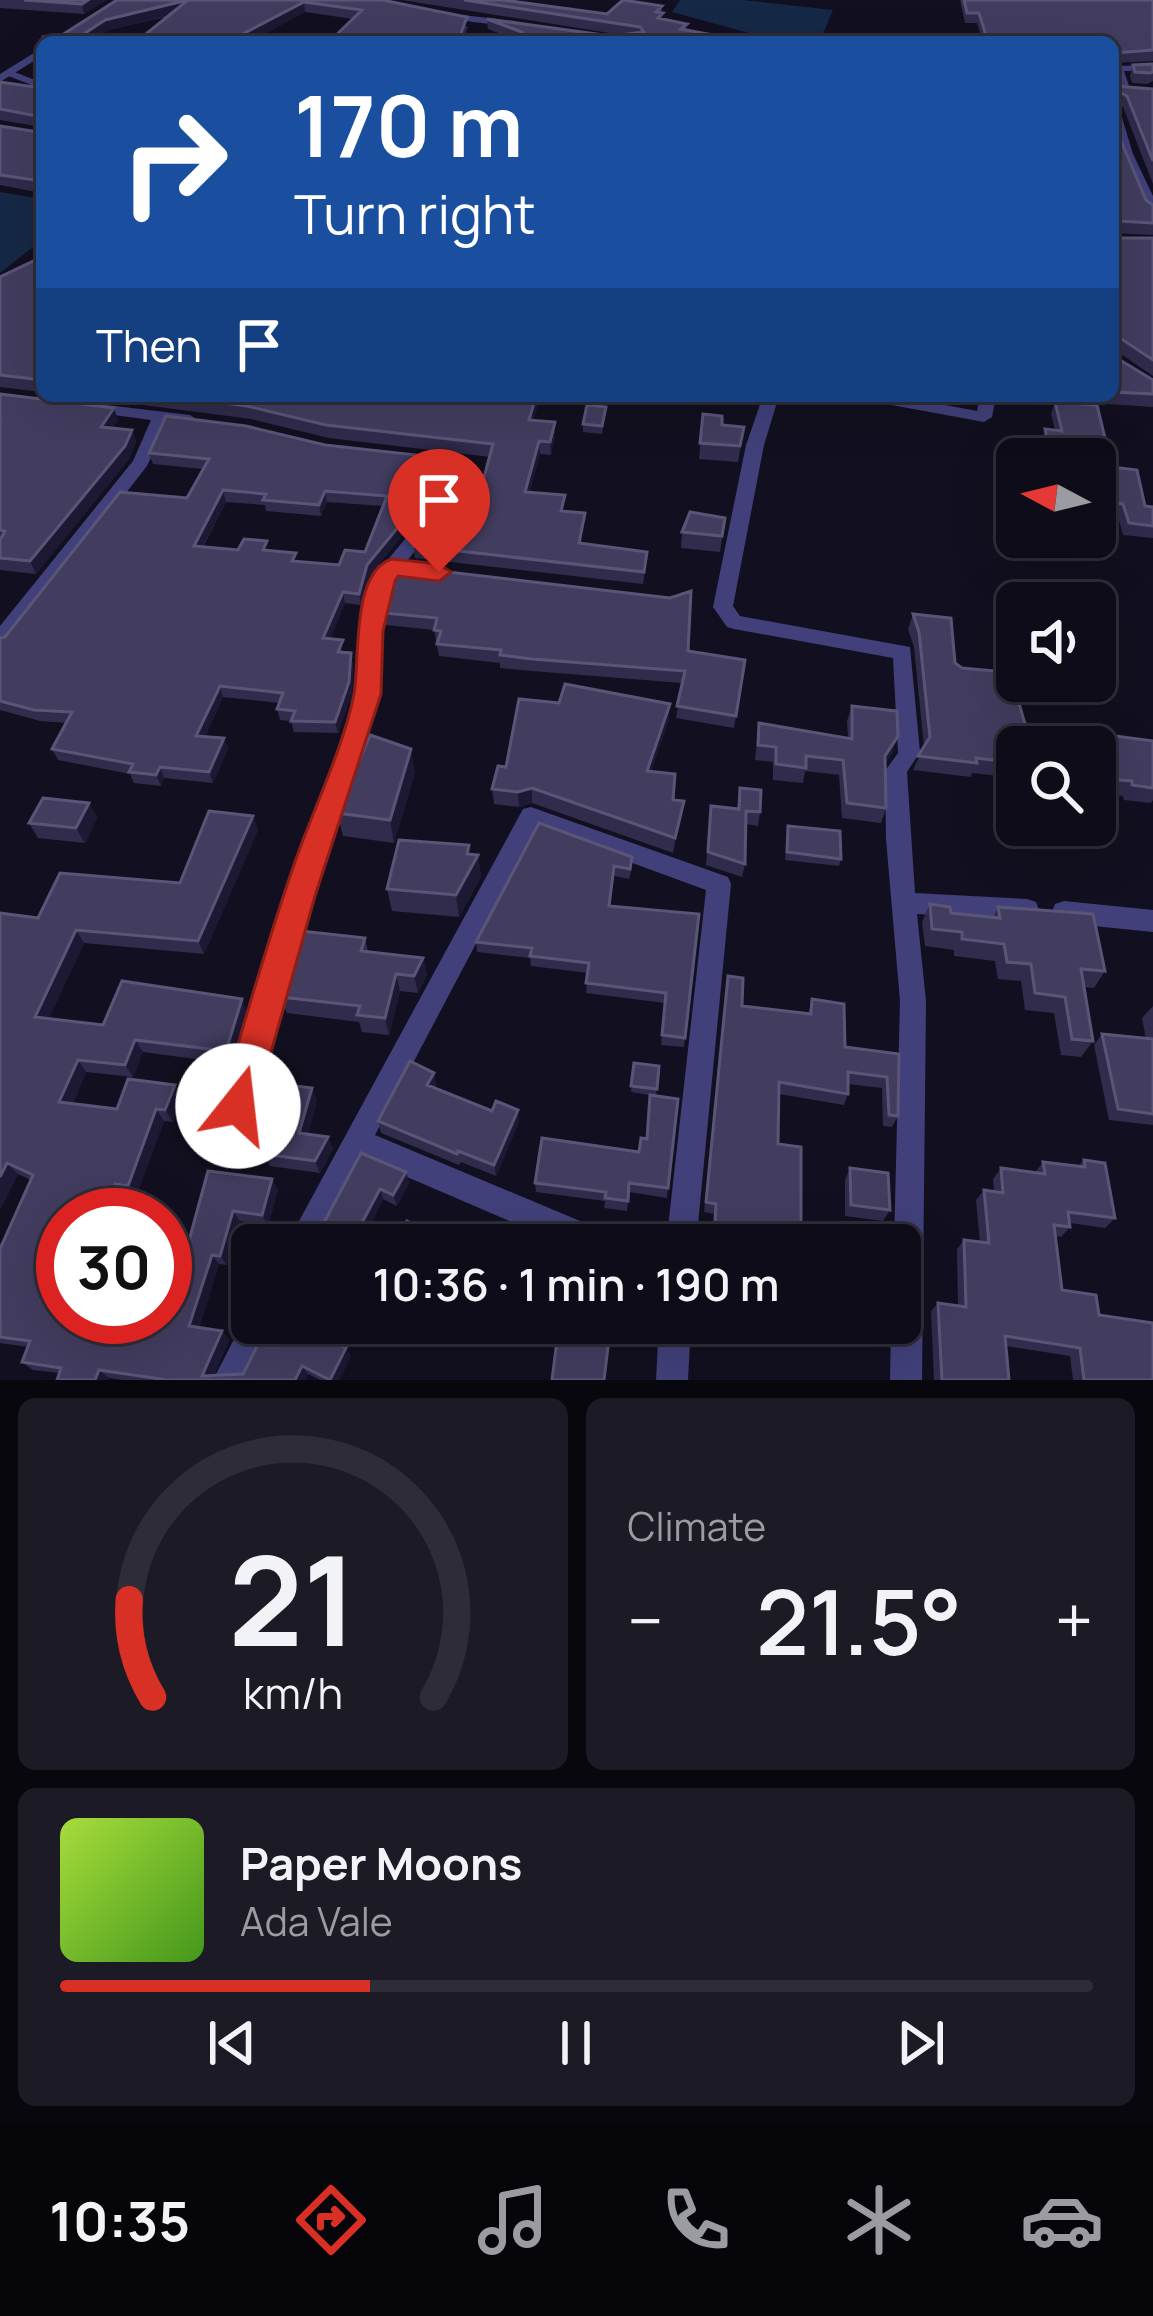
<!DOCTYPE html>
<meta charset="utf-8">
<style>
:root{--surface:#0e0c18;--page:#1c1a25;--text:#f1f3f6;--muted:#9b9ba2;--line:#2e2c37;--accent:#d93025}
body{margin:0;font-family:Manrope,sans-serif;background:var(--page);color:var(--text);height:100vh;display:flex;flex-direction:column;font-size:45px;white-space:nowrap}
*{box-sizing:border-box;margin:0}
p{font-size:39px;color:var(--muted)}
.icon{flex:none;width:66px;height:66px;fill:none;stroke:currentColor;stroke-width:2;stroke-linecap:round;stroke-linejoin:round}
.map{position:relative;height:1380px;overflow:hidden}
.drawer{display:flex;flex-direction:column;gap:18px;padding:18px;background:#08070d;flex:1}
.drawer>*{flex:none}
.banner{position:absolute;left:36px;top:36px;width:1083px;height:366px;border-radius:18px;box-shadow:0 12px 48px #0002,0 0 0 3px var(--line);background:#1a4fa0;color:#fff;overflow:hidden}
.needle{width:78px;rotate:277deg}
.fabs{position:absolute;left:996px;top:438px;display:grid;gap:24px}
.fabs a{display:grid;place-items:center;width:120px;height:120px;border-radius:18px;background:var(--surface);box-shadow:0 12px 48px #0002,0 0 0 3px var(--line);font-size:60px}
.speed{position:absolute;left:36px;top:1188px;display:flex;gap:24px;font-size:60px;font-weight:700;text-align:center}
.speed>*{display:grid;place-content:center;width:156px;height:156px;border-radius:50%;background:var(--surface);box-shadow:0 12px 48px #0002,0 0 0 3px var(--line);line-height:1}
.speed .limit{border:18px solid #d22;background:#fff;color:#111}
.pin{position:absolute;display:grid;place-items:center;width:102px;height:102px;color:#fff;margin:-123px -51px;border-radius:50% 50% 50% 0;rotate:-45deg;box-shadow:0 0 12px #0007}
.pin .icon{rotate:45deg}
.me{position:absolute;width:132px;margin:-66px;rotate:16deg;stroke-linejoin:round;filter:drop-shadow(0 0 9px #0008)}
.turn{display:flex;align-items:center;gap:42px;height:252px;padding:0 60px;font-size:54px}
.turn .icon{width:156px;height:156px;stroke-width:2.5}
.turn b{display:block;font-size:84px;line-height:102px}
.then{display:flex;align-items:center;height:114px;padding:0 60px;background:#0003;gap:24px;font-size:45px}
.big{font-size:90px;font-weight:600;line-height:1.1}
.drawer .tile{flex:1;display:flex;flex-direction:column;justify-content:center;gap:18px;min-width:0;padding:0 42px;border-radius:18px;background:var(--page)}
.drawer .dial{align-items:center;gap:0}
.dial svg{height:312px;overflow:visible;fill:none;stroke:var(--line);stroke-width:7;stroke-linecap:round;text-anchor:middle}
.dial text{fill:var(--text);stroke:none}
.song{display:flex;align-items:center;gap:36px}
.cover{width:144px;height:144px;border-radius:18px;background:linear-gradient(135deg,hsl(80 70% 55%),hsl(100 70% 35%))}
.played{height:12px;border-radius:6px;background:linear-gradient(90deg,var(--accent) 30%,var(--line) 30%)}
.keys{display:flex;justify-content:space-around;direction:ltr}
.heat{display:flex;justify-content:space-between;align-items:center;font-size:66px;direction:ltr}
.drawer .tiles{flex:1;display:grid;gap:18px;grid-template-columns:1fr 1fr}
.tile:last-child{grid-column:span 2}
.trip{position:absolute;left:231px;top:1224px;width:690px;height:120px;border-radius:18px;background:var(--surface);box-shadow:0 12px 48px #0002,0 0 0 3px var(--line);font-weight:600;line-height:120px;text-align:center}
.tabs{display:flex;height:192px;justify-content:space-around;align-items:center;background:#06050a;color:var(--muted)}
.tabs .icon{width:84px;height:84px}
.tabs .selected{color:var(--accent)}
.tabs b{font-size:54px;color:var(--text)}
.map>svg:first-child{display:block}
.water{fill:#152845}
.lines{fill:none;stroke-linecap:round;stroke-linejoin:round}
.lane{stroke:#41407a;stroke-width:6}
.street{fill:#41407a;fill-rule:evenodd}
.wall{fill:#312b4c;fill-rule:evenodd}
.shaded-wall{fill:#1d1833}
.building{fill:#423d5f;stroke:#5a5577;stroke-width:3;fill-rule:evenodd}
.route{fill:#d93025;stroke:#8d1f18;stroke-width:3}
</style>
<div class="map">
<svg width="1153" height="1380" viewBox="0 0 1153 1380">
<rect width="100%" height="100%" fill="#121020"/>
<path class="water" d="M680 0H743L833 10 820 41 749 33 672 12Z
M0 192 42 199V240L0 273Z"/>
<g class="lines">
<path class="lane" d="M9 73 42 86"/>
<path class="street" d="M462 15 515 21 520 24 515 27 458 20Z
M42 48V56L0 82V74Z
M1153 65V71H1124L1129 86 1113 90V84L1117 83 1114 66Z
M1113 105 1119 108 1133 154 1153 196V214L1146 210C1130 175 1113 144 1113 105Z
M763 396H779L764 445 733 606 740 616 910 647 920 752 907 772 915 893 1027 899 1036 902 1039 910 1036 918 1027 921 917 914 926 1001 922 1380H890L891 1323H900V1245H894L900 1001 886 839 885 771 898 753 893 658 734 629 727 627 713 607 746 445Z
M862 396H897L977 411 980 396H996L992 417 984 422 870 401Z
M90 403 190 415 198 420 190 425 167 422 147 466 7 645 0 647V626L133 461 151 420 84 411 82 408Z
M442 454 451 459 423 541 391 581 380 631 378 694 311 895 239 1149 235 1159 225 1163 215 1159 211 1149 287 895 356 694 360 631 372 579 405 539 433 459Z
M531 807 728 877 731 884 696 1245H666L706 890 537 828 375 1135 611 1234 615 1245H565L363 1158 317 1245H286L523 809Z
M1064 901 1153 910V932L1064 923 1055 920 1052 912 1055 904Z
M252 1310V1323H275L246 1380H213L248 1312Z
M659 1323H691L688 1380H656Z"/>
</g>
<path class="wall" d="M0 0H106L84 14 0 8Z
M117 0H382L468 27 464 36H506L488 29 487 19 611 36 622 35 402 0H504L607 14 662 6V19L687 24 686 30 750 42H329L353 19 305 12 249 42H136L169 16 108 30 90 42H42L62 35Z
M960 0H1153V61L1113 63V42H983L977 23H965Z
M1153 64V81L1147 84 1132 83 1130 76 1133 65Z
M0 82 42 88V127L0 120Z
M1116 86 1153 88V184L1123 107 1114 102Z
M0 126 38 132 42 129V193L0 185Z
M1119 136 1146 200 1153 205V235L1113 233Z
M1113 233 1117 238H1153V376L1115 350V357L1153 380V407L1092 403 1090 396H1113Z
M42 257V392L0 387V277Z
M0 394 118 420 113 428 132 430 136 442 129 459 36 574 0 570Z
M74 396H537L538 404 533 420 555 435 551 455 540 454 529 493 564 512 585 513 581 543 646 565 643 584 415 558 414 546 483 481 490 457 329 438 251 419Z
M1055 402 1145 506 1153 507V538L1123 535 1118 516 1095 513V459H1037L1045 429 1055 430 1051 414Z
M606 407 602 434 583 432V424Z
M703 414 722 425 744 427 738 462 699 459Z
M325 445 425 456 426 467 401 537 369 576 361 605 345 603 330 639 345 653 353 664 352 693 338 733 294 732 291 721 280 720 277 709 279 703 223 697 205 737 224 738 228 749 213 783 164 778 161 786 134 783 130 774 58 760 52 749 67 723 40 721 0 710V638L5 637 187 498 203 469 153 464 149 453ZM226 502 265 505 266 511 321 516 327 502 383 506 365 552 339 565 298 562 270 551 203 547Z
M725 518 720 552 681 548 682 532Z
M397 566 688 651 745 660 734 728 676 718 682 683 532 671 500 668V663L439 656 434 630 386 625 384 613Z
M913 614 955 663 1021 708 1025 724 1153 741V800L1151 803 1124 800 1123 796 1095 793V747H1017V778L972 773 971 777 913 770 924 747 914 647 908 629Z
M852 706 893 752 885 764 886 808 881 823 842 818 839 775 805 771 803 783 773 780V762L755 760 759 723 848 738 847 721Z
M669 719 651 771 682 816 673 853 532 803 519 807 494 804 492 789 506 767Z
M415 772 394 843 343 836 337 813Z
M740 788 760 812 758 826 746 824 745 864 742 877 706 865 711 806 737 809Z
M89 803 97 818 85 843 38 838 29 823Z
M253 816 258 830 204 954 84 943 49 1018 103 1025 247 1012 232 1064 143 1052 133 1077 86 1072 73 1104 117 1109 182 1097 173 1122 164 1121 136 1196 124 1195 117 1215H63V1317L187 1248 208 1171 278 1190 268 1225 240 1221 227 1265 219 1264 199 1328 222 1331 229 1340 214 1375 243 1374 354 1323 343 1346 351 1356 339 1380H320L308 1374 305 1380H123L109 1378 108 1380H57L59 1373 33 1370 22 1362 28 1347 0 1343V1249L31 1180 18 1174 0 1210 38 918 180 883Z
M539 823 632 868 629 879 614 876 610 906 699 914 684 1047 661 1045 665 1003 586 993 588 973 531 966 530 958 477 952 476 942Z
M788 826 841 859 839 866 785 860Z
M469 845 470 854 478 855 481 877 459 917 392 911 387 889Z
M930 904 951 913 993 918 998 907 1105 971 1094 988 1084 987 1093 1041 1081 1057 1061 1055 1054 1013 1025 1010 1021 981 998 979 995 961 954 956V950L925 946 922 922Z
M365 938 368 952 423 958 427 975 418 993 400 991 389 1035 362 1032 359 1022 287 1013 280 997Z
M728 976 742 1006 808 1014 812 999 845 1047 899 1054 898 1116 892 1127 883 1126 882 1088 848 1084V1094L844 1105 779 1094 778 1144 801 1231 848 1245H712L714 1214 704 1212Z
M1153 1006V1125L1109 1120 1094 1045 1102 1034 1146 1039 1142 1018Z
M634 1063 659 1066 656 1096 631 1092Z
M434 1073 436 1085 435 1089 519 1122 496 1176 461 1162 459 1165 381 1133 378 1121Z
M678 1099 667 1198 629 1192 627 1211 604 1208 605 1201 536 1192 535 1183 639 1152 646 1138Z
M317 1100 308 1134 328 1137 333 1149 320 1173 270 1166 263 1154 270 1131 250 1128 243 1115Z
M361 1153 406 1172 409 1183 397 1206 383 1199 360 1245H312Z
M1084 1160 1115 1218 1105 1228 1070 1223V1227L1061 1237 1056 1236 1062 1290 1099 1315 1153 1380H1073L1070 1356 1006 1346 1009 1380H934L931 1311 938 1303 958 1306 957 1249 964 1240 980 1242 976 1200 984 1190 994 1192 993 1179 1001 1168 1035 1173 1043 1162 1078 1166Z
M850 1168 890 1210 883 1221 845 1216V1180Z
M522 1323H575L572 1334 558 1333Z"/>
<path class="shaded-wall" d="M88 0H106L84 14 82 4Z
M188 0 190 10 108 30 90 42H73L105 20Z
M304 2 305 12 249 42H229Z
M536 396 538 404 530 433 529 420Z
M114 408 118 420 105 440 101 427Z
M555 422V435L551 455 550 442Z
M132 430 136 442 129 459 36 574 30 561Z
M539 441 540 454 526 505 525 492Z
M425 456 426 467 401 537 369 576 361 605 359 594 367 565Z
M223 490 226 502 197 557 194 546Z
M325 491 327 502 321 516 319 505Z
M343 592 345 603 326 650 323 638Z
M351 653 353 664 352 693 338 733 335 722Z
M220 686 223 697 201 747 196 736Z
M670 704 669 719 646 786 647 771Z
M898 736 893 752 880 771 885 756Z
M224 738 228 749 213 783 209 772Z
M411 749 415 772 394 843 390 820Z
M160 767 164 778 161 786 156 775Z
M532 788V803L519 807 518 792Z
M684 801 682 816 673 853 675 838Z
M89 803 97 818 85 843 76 828Z
M253 816 258 830 204 954 198 941Z
M469 845 472 867 478 855 481 877 459 917 456 895Z
M76 930 84 943 44 1029 35 1017Z
M423 958 427 975 418 993 414 976Z
M396 974 400 991 389 1035 385 1018Z
M242 999 247 1012 232 1064 226 1051Z
M135 1040 143 1052 133 1077 125 1065Z
M78 1060 86 1072 69 1114 59 1102Z
M434 1073 436 1085 429 1097 427 1085Z
M175 1085 182 1097 173 1122 165 1110Z
M312 1088 317 1100 305 1145 299 1133Z
M156 1109 164 1121 136 1196 128 1186Z
M518 1110 519 1122 496 1176 494 1165Z
M328 1137 333 1149 320 1173 315 1161Z
M7 1163 18 1174 0 1210V1177Z
M406 1172 409 1183 397 1206 393 1195Z
M272 1179 278 1190 268 1225 262 1215Z
M115 1184 124 1195 117 1215H104Z
M380 1189 383 1199 360 1245H350Z
M233 1211 240 1221 227 1265 220 1256Z
M212 1255 219 1264 197 1335 189 1326Z
M345 1323H354L341 1351 336 1343Z
M222 1331 229 1340 212 1380 202 1376Z
M346 1348 351 1356 339 1380H330Z
M302 1366 308 1374 305 1380H295Z
M99 1370 109 1378 108 1380H95Z"/>
<path class="building" d="M24 0H88L82 4Z
M117 0H382L467 17 461 33 465 36H518L522 32 487 19 611 36 644 32 640 27 464 0H503L607 14 623 0 662 6 656 12 663 13 658 18 687 24 681 29 750 42H329L362 10 304 2 229 41 237 42H136L188 0 105 20 73 41 42 42 43 37 62 35Z
M964 0H1153V50L1114 53 1113 62V42H988L979 13H967Z
M1153 64V72L1150 73 1135 72 1133 65Z
M1113 76 1116 86 1153 89V161L1127 96 1115 90 1113 108Z
M0 82 42 88V119V117L0 109Z
M1113 109 1119 136 1146 200 1153 205V223L1117 221 1113 232Z
M0 126 38 132 42 129V181L0 175Z
M1113 233 1117 238H1153V360L1120 338 1114 339 1115 357 1153 380V394L1113 392Z
M42 257V298L37 301 42 303V380L0 375V277Z
M0 394 114 408 101 427 132 430 125 446 30 561 0 558V540L5 531 0 530Z
M169 396H536L529 420 555 422 550 442 539 441 525 492 565 495 561 511 585 513 579 543 647 552 644 572 414 546 426 530 444 477 483 481 493 444 326 425 247 406Z
M1055 402 1097 405 1112 467 1137 470 1145 506 1153 507V526L1129 523 1123 504 1095 501V459H1044L1042 447H1049L1045 429 1062 431Z
M587 405 606 407 602 426 583 424Z
M703 414 722 416V425L744 427 740 446 700 443Z
M166 416 246 426 325 445 425 456 399 526 367 565 359 594 343 592 323 638 343 640 338 652 351 653 349 682 335 722 291 721 295 711 277 709 283 693 220 686 196 736 224 738 209 772 160 767 156 775 129 772 133 764 52 749 72 712 34 710 0 701V638L5 637 120 492 187 498 209 459 149 453ZM223 490 266 494 263 500 319 505 325 491 387 496 365 552 345 550 339 565 292 561 296 553 263 550 267 541 244 539 238 550 194 546Z
M690 512 725 518 722 536 682 532Z
M397 566 670 598 691 591 688 651 745 660 736 716 677 706 685 671 532 659 500 655 501 650 437 644 441 631 434 630 437 618 384 613Z
M913 614 951 618 955 663 962 668 1016 673 1017 681H1020L1027 694 1018 700 1025 724 1153 741V788L1132 785V781L1095 778V747H1017V763L976 758 977 763 918 756 930 737 919 632Z
M565 684 670 704 647 771 675 774 673 800 684 801 675 838 532 788 518 792 492 789 498 766 506 767 519 699 559 703Z
M852 706 897 711 898 736 885 756 886 808 847 803 843 760 806 756V768L776 764V747L758 745 759 723 852 739Z
M370 735 411 749 390 820 337 813Z
M740 788 761 790 760 812 746 811 745 864 708 852 711 806 739 809Z
M43 798 89 803 76 828 29 823Z
M209 811 253 816 198 941 76 930 35 1017 103 1025 122 981 242 999 226 1051 135 1040 125 1065 78 1060 59 1102 117 1109 128 1079 175 1085 165 1110 156 1109 128 1186 115 1184 104 1215H63V1317H165V1245L187 1248 208 1171 272 1179 262 1215 233 1211 220 1256 212 1255 189 1326 222 1331 202 1376 243 1374 269 1323H345L336 1343 346 1348 330 1380 302 1366 295 1380H167L99 1370 95 1380H57L61 1368 22 1362 30 1341 0 1337V1249L33 1175 7 1163 0 1177V913L38 918 60 873 180 883Z
M539 823 632 857 630 869 614 866 609 906 699 914 685 1038 662 1035 666 993 586 983 589 963 530 956 532 948 476 942Z
M788 826 840 831 841 859 787 852Z
M399 840 469 845 467 854 478 855 456 895 387 889Z
M930 904 950 907 951 913 1000 918 998 907 1093 914 1105 971 1081 969 1093 1041 1072 1039 1065 997 1035 993 1031 964 1007 962 1004 944 962 939V932L932 929Z
M301 931 365 938 361 951 423 958 414 976 396 974 385 1018 357 1015 360 1006 280 997Z
M728 976 743 978 742 1006 811 1014 812 999 844 1004 845 1047 899 1054 898 1116 889 1115 887 1077 848 1072V1094L779 1082 778 1144 801 1147V1231L848 1237V1245H747L714 1240 716 1204 706 1202Z
M1102 1034 1153 1039V1114L1118 1109Z
M410 1061 434 1073 427 1085 492 1111 496 1101 518 1110 494 1165 458 1151 457 1154 378 1121Z
M634 1063 659 1066 657 1089 631 1086Z
M255 1081 312 1088 299 1133 328 1137 315 1161 263 1154 274 1119 243 1115Z
M650 1095 678 1099 668 1188 629 1183 628 1201 605 1198 606 1192 535 1183 542 1138 639 1152 641 1138 647 1139Z
M361 1153 406 1172 393 1195 380 1189 350 1245H312Z
M1084 1160 1105 1163 1115 1218 1068 1212 1070 1227 1054 1225 1062 1290 1096 1295 1099 1315 1153 1323V1380H1084L1080 1348 1005 1336 1009 1380H942L938 1303 966 1307 964 1240 989 1243 984 1190 1003 1193 1001 1168 1045 1174 1043 1162 1085 1167Z
M850 1168 888 1173 890 1210 851 1205Z
M407 1221 456 1245H395Z
M508 1229 567 1245H504Z
M558 1332 609 1339 604 1380H552Z"/>
<path class="route" d="M392 559 439 564 451 572 439 581 398 576 395 581 383 631 381 694 315 896 256 1106 250 1119 238 1124 225 1119 220 1106C244 1024 267 941 296 859 314 808 344 746 354 694 360 660 351 571 392 559Z"/>
</svg>
<div class="fabs">
<a><svg class="needle" viewBox="-14 -14 28 28"><path d="M0-13l5 13h-10z" fill="#e53935"/><path d="M0 13l5-13h-10z" fill="#9b9ba2"/></svg></a>
<a><svg class="icon" aria-label="sound" viewBox="0 0 24 24"><path d="M4 9h4l5-4v14l-5-4H4zM17 9q2 3 0 6"/></svg></a>
<a><svg class="icon" aria-label="search" viewBox="0 0 24 24"><circle cx="10" cy="10" r="6"/><path d="M15 15l6 6"/></svg></a>
</div>
<div class="speed"><div class="limit">30</div></div>
<div class="pin" style="left:439px;top:572px;background:#d93025"><svg class="icon" aria-label="arrive" viewBox="0 0 24 24"><path d="M6 21V4h12l-3 4 3 4H6"/></svg></div>
<svg class="me" style="left:238px;top:1106px" viewBox="-20 -20 40 40"><circle r="19" fill="#fff"/><path d="M0-13L10 11 0 6-10 11z" fill="#d93025"/></svg>
<div class="trip">10:36 · 1 min · 190 m</div>
<div class="banner">
<div class="turn"><svg class="icon" aria-label="right" viewBox="0 0 24 24"><path d="M7 20v-9h11M14 6l5 5-5 5"/></svg><div><b>170 m</b>Turn right</div></div>
<div class="then">Then<svg class="icon" aria-label="arrive" viewBox="0 0 24 24"><path d="M6 21V4h12l-3 4 3 4H6"/></svg></div>
</div>
</div>
<section class="drawer">
<div class="tiles">
<div class="tile dial"><svg viewBox="0 0 100 80">
<path d="M14 69A42 42 0 1 1 86 69"/>
<path d="M14 69A42 42 0 0 1 8 44" stroke="#d93025"/>
<text x="50" y="56" font-size="32" font-weight="700">21</text>
<text x="50" y="72" font-size="11">km/h</text>
</svg></div>
<div class="tile"><p>Climate</p>
<div class="heat"><a>−</a><b class="big">21.5°</b><a>+</a></div>
</div>
<div class="tile">
<div class="song"><i class="cover"></i><div><b>Paper Moons</b><p>Ada Vale</p></div></div>
<div class="played"></div>
<div class="keys"><svg class="icon" aria-label="previous" viewBox="0 0 24 24"><path d="M18 5L8 12l10 7zM5 5v14"/></svg><svg class="icon" aria-label="pause" viewBox="0 0 24 24"><path d="M8 5v14M16 5v14"/></svg><svg class="icon" aria-label="next" viewBox="0 0 24 24"><path d="M6 5l10 7-10 7zM19 5v14"/></svg></div>
</div>
</div>
</section>
<nav class="tabs">
<b>10:35</b>
<svg class="icon selected" aria-label="directions" viewBox="0 0 24 24"><path d="M12 3l9 9-9 9-9-9zM9 14v-3h6M13 9l2 2-2 2"/></svg>
<svg class="icon" aria-label="music" viewBox="0 0 24 24"><path d="M9 18V5l10-2v13"/><circle cx="6" cy="18" r="3"/><circle cx="16" cy="16" r="3"/></svg>
<svg class="icon" aria-label="phone" viewBox="0 0 24 24"><path d="M5 4h4l2 5-3 2q2 4 5 5l2-3 5 2v4C11 20 4 13 5 4z"/></svg>
<svg class="icon" aria-label="climate" viewBox="0 0 24 24"><path d="M12 3v18M4 7l16 10M4 17L20 7"/></svg>
<svg class="icon" aria-label="car" viewBox="0 0 24 24"><path d="M5 17H2v-5l4-1 3-4h7l3 4 3 1v5h-3M9 17h6M6 11h13"/><circle cx="7" cy="17" r="2"/><circle cx="17" cy="17" r="2"/></svg>
</nav>
